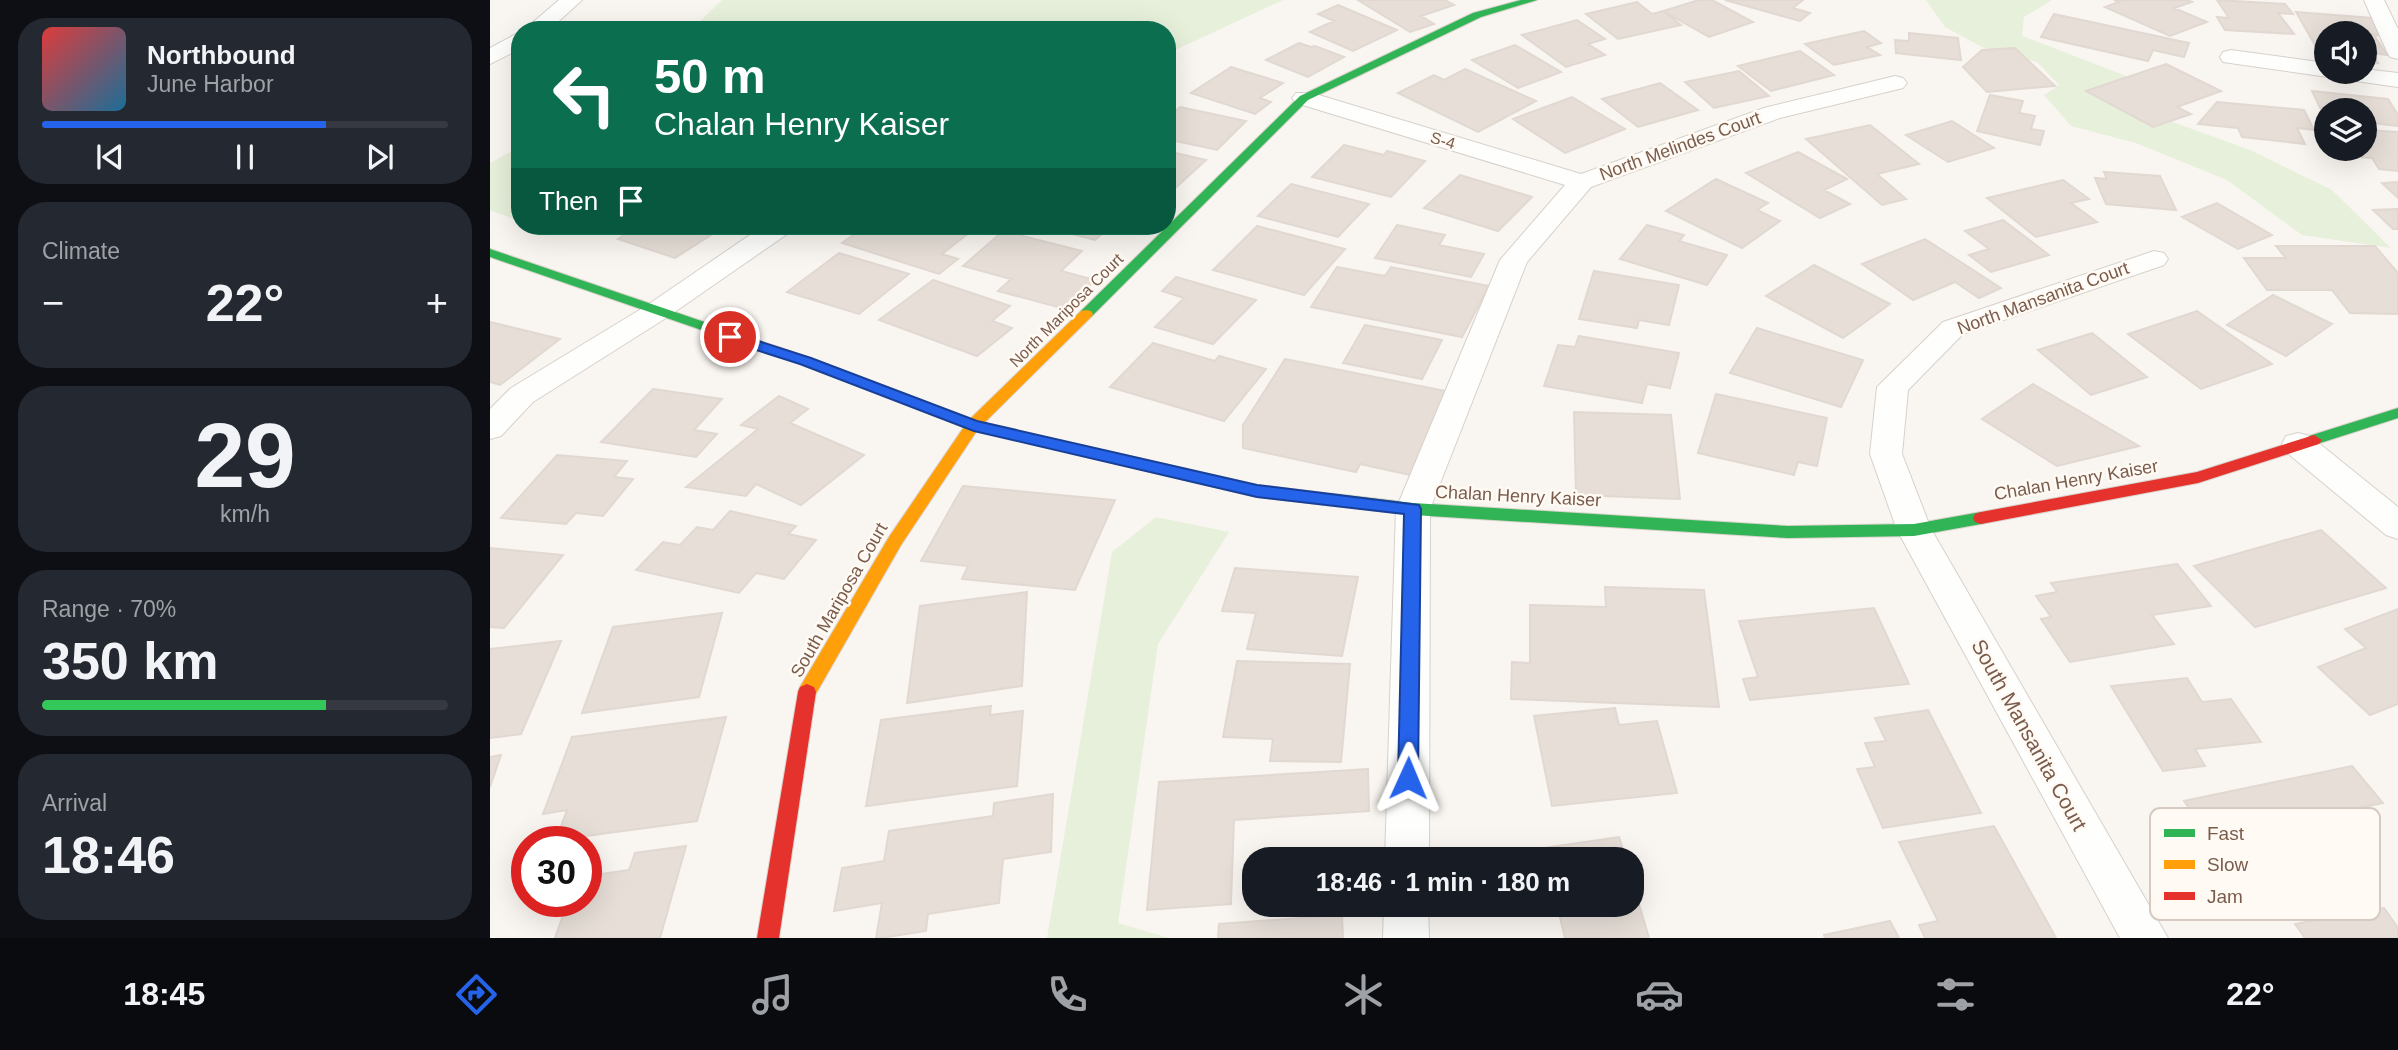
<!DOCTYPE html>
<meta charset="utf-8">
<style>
:root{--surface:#171b24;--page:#242831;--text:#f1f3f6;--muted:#9ea1a6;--line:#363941;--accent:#2563eb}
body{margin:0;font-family:Helvetica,sans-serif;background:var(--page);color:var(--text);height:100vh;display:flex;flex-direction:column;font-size:26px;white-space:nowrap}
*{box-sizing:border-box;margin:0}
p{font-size:23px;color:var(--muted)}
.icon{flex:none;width:38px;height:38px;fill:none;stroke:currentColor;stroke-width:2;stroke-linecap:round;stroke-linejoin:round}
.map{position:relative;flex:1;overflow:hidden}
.drawer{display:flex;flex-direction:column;gap:18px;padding:18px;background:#0d0f14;width:490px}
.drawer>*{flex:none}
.hud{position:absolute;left:21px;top:21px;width:665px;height:214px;border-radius:28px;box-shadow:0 7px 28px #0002;background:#0b6e4f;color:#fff;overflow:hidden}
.tools{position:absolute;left:1824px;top:21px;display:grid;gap:14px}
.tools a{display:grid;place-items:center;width:63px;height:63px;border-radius:50%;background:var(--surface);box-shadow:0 7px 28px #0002;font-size:35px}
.speed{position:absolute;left:21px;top:826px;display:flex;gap:14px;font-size:35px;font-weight:700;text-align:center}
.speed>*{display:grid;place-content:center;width:91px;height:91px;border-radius:50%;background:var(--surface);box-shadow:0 7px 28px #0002;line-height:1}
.speed .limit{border:10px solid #d22;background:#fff;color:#111}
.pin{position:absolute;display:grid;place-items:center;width:60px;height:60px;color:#fff;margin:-30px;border:4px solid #fff;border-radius:50%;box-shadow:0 2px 7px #0007}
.me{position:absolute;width:77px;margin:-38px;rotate:1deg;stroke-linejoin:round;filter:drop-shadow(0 0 5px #0008)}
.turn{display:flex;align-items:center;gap:24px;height:147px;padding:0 28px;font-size:32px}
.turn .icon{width:91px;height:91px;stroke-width:2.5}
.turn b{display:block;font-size:49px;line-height:60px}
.then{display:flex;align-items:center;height:66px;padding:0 28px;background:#0003;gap:14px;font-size:26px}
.big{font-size:52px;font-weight:800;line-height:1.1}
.drawer .widget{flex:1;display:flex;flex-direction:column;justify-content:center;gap:10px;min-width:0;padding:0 24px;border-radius:28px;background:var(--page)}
.drawer .dial{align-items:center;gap:0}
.dial b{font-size:91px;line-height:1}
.song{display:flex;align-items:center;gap:21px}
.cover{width:84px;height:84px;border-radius:10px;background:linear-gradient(135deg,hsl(0 70% 55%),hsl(200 70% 35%))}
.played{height:7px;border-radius:4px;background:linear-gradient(90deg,var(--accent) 70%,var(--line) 70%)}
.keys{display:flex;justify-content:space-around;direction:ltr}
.heat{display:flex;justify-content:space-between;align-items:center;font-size:38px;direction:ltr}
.charge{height:10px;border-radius:5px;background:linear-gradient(90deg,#34c759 70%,var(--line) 0)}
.trip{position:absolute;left:752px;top:847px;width:402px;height:70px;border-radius:28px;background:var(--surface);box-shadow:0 7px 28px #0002;font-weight:800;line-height:70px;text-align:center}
.dock{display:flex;height:112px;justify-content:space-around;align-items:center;background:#090b0e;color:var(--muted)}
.dock .icon{width:49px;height:49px}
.dock .selected{color:var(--accent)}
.dock b{font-size:32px;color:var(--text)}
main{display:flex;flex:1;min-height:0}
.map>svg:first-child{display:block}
.green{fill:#e7f0db}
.building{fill:#e6ded7;stroke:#e2d8d2;stroke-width:2}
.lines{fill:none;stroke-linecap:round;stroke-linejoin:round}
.street-casing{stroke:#d7d1cb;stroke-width:2}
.fast-casing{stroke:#d9d2cb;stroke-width:2}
.slow-casing{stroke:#d9d2cb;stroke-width:2}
.jam-casing{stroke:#d9d2cb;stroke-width:2}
.street{fill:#fefefd;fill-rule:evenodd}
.fast{fill:#30b455;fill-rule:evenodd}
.slow{fill:#ff9f0a;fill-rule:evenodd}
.jam{fill:#e5322d;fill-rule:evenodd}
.route{fill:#2563eb;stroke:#184099;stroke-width:2}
.labels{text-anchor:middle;stroke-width:5;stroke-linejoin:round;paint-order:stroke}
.far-street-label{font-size:16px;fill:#7a5c4d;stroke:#fffaf3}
.street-label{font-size:18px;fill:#7a5c4d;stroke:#fffaf3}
.near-street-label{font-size:21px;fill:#7a5c4d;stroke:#fffaf3}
.key{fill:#fffaf3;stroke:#d7cbc1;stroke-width:2}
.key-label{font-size:19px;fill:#7a5c4d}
</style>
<main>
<section class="drawer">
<div class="widget">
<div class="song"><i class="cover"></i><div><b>Northbound</b><p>June Harbor</p></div></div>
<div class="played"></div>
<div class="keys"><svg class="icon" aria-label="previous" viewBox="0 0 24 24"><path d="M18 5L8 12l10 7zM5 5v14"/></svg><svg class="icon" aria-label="pause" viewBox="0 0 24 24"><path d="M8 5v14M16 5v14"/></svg><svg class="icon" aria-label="next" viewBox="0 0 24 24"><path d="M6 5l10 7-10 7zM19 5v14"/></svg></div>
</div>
<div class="widget"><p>Climate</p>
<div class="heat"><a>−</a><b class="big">22°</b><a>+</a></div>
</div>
<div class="widget dial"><b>29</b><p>km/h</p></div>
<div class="widget"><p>Range · 70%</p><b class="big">350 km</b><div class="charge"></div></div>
<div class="widget"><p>Arrival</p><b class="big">18:46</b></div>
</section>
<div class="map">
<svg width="1908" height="938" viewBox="0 0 1908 938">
<rect width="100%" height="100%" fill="#f9f5f0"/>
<path class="green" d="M232 0H793L677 54V30H201Z
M1436 0H1562L1534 17 1532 36 1639 77 1597 91 1760 150 1842 190 1901 248 1812 235 1737 180 1646 143 1581 126 1554 95 1569 85 1547 62 1492 47 1455 27Z
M30 147V220L29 221 0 210V163Z
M666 517 739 532 668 644 628 923 679 938H557L622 552Z"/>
<path class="building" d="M868 0H955L964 5 931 16 944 24 920 32Z
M1209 0H1222L1263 22 1219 37 1173 11Z
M1235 0H1313L1303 8 1320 13 1310 21Z
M1624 0H1697L1702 2 1684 8 1717 22 1680 36 1615 7 1629 2Z
M1727 0 1795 4 1803 14 1788 13 1804 34 1735 30 1727 17 1739 18Z
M1147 2 1162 14 1173 11 1191 25 1128 39 1096 14Z
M848 5 907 30 863 51 820 32 844 21 828 14Z
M1806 12 1883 18 1895 36 1884 35 1897 55 1882 53 1888 63 1874 62V33H1836V50L1833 46 1825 45Z
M1564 14 1699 43 1694 57 1663 50 1658 61 1551 37Z
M1087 20 1115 39 1098 44 1115 55 1076 67 1032 35Z
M1374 31 1391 43 1377 47 1390 55 1344 65 1315 44Z
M1419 33 1468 38 1471 60 1406 53 1405 40 1419 41Z
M809 43 821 47 825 46 854 57 818 77 776 60Z
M1025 45 1071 72 1028 88 982 60Z
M1525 48 1565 86 1497 92 1473 67 1492 50Z
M1310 51 1344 75 1281 91 1248 66Z
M1676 64 1731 91 1687 107 1701 114 1663 127 1596 91Z
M741 67 793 83 770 98 781 102 765 114 701 93Z
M975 69 1046 101 988 132 908 93 944 75 954 80Z
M1249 71 1279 96 1224 108 1195 82Z
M1170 83 1208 110 1148 127 1112 99Z
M1822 91 1898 99 1908 115V126L1874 122V110H1836L1835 118Z
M1500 95 1533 101 1529 113 1545 116 1541 129 1554 131 1550 145 1487 131Z
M1082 97 1135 129 1075 153 1023 119Z
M1727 102 1814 110 1824 130 1807 128 1815 144 1752 137 1748 128 1708 124Z
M690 107 756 121 727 150 677 139 683 131 677 130V119Z
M1462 121 1504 148 1458 162 1416 135Z
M1380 125 1429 164 1387 174 1416 199 1392 205 1316 139Z
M1874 130 1908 132V171L1889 169 1882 158 1868 157 1863 149H1874Z
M854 145 894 155 897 151 935 161 901 197 822 177Z
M677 151 716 160 683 190 677 188Z
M1308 152 1357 179 1334 190 1360 204 1330 218 1256 173Z
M1614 172 1670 176 1686 210 1616 204 1605 178 1617 179Z
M970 175 1042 197 1008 231 934 208Z
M1226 179 1278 203 1267 210 1290 221 1252 248 1176 211Z
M1573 180 1599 199 1581 203 1607 222 1546 237 1497 198Z
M1908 182V198L1892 183Z
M801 184 879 204 848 237 768 216Z
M1727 203 1782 235 1748 249 1692 217Z
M1908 209V229H1903L1883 210Z
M1513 220 1559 255 1501 272 1479 255 1499 249 1475 231Z
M907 225 955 235 949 245 994 254 981 277 885 258Z
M1157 225 1194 235 1189 241 1237 255 1217 285 1130 259Z
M149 226H235L185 258 128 239Z
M376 226H456L479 233 452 254 468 259 449 274 352 243Z
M552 226H621L605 240Z
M767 226 855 249 814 295 723 270Z
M513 231 592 251 571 271 605 280 575 309 508 291 521 279 473 266Z
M1435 239 1511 288 1489 298 1465 282 1423 300 1372 264Z
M1786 246H1885L1908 273V314L1860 313 1842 290H1777L1754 258H1796Z
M349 253 419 274 369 314 297 292Z
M1324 265 1400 304 1353 338 1276 296Z
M847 267 895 276 901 267 999 286 972 337 821 307Z
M1104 271 1189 285 1179 325 1149 320 1147 328 1089 319Z
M686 277 766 300 723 344 665 327 694 298 672 291Z
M443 280 520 306 502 321 522 328 487 356 389 320Z
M1783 295 1842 324 1796 356 1737 325Z
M1707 311 1782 364 1711 389 1638 334Z
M0 322 70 339 10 385 0 382Z
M875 325 952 340 932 379 853 363Z
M1267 328 1373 360 1351 407 1240 373Z
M1602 333 1657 377 1601 395 1548 350Z
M1089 336 1189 353 1180 388 1157 384 1152 403 1054 386 1068 345 1085 347Z
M663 343 725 361 729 356 776 369 734 421 620 387Z
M795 359 965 393 925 476 870 464 866 472 753 448V425Z
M1543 384 1649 446 1567 466 1492 419Z
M163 389 232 399 204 430 227 434 206 457 111 442Z
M1226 394 1337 418 1327 466 1308 462 1304 475 1208 453Z
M289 396 318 409 300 423 374 455 311 505 266 484 256 496 196 487 268 429 251 425Z
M1084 412 1181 415 1190 499 1086 495Z
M67 455 137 461 124 477 143 479 113 516 86 513 76 524 11 518Z
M473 486 625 500 585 590 472 579 478 566 431 561Z
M240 511 306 526 298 534 326 540 294 579 266 573 249 593 146 570 173 542 190 545 207 527 223 530Z
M1831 530 1896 588 1765 627 1704 566Z
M0 548 73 555 14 628 0 627Z
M1687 564 1721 606 1662 615 1684 644 1580 662 1551 619 1561 617 1546 596 1567 592 1561 583Z
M745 568 868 577 852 656 757 649 766 613 732 611Z
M1115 587 1214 590 1229 707 1021 699 1022 662 1040 663V605L1116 607Z
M537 592 532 686 417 703 430 606Z
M1384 608 1419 684 1260 700 1253 679 1268 677 1249 621Z
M1908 609V704L1880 715 1828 667 1876 648 1855 629Z
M232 613 209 697 92 713 123 627Z
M71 641 31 734 0 738V649Z
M747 661 860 664 851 762 780 761 783 739 733 737Z
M1697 678 1712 702 1741 699 1771 742 1705 749 1715 766 1673 771 1621 686Z
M501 706 500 715 533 711 527 786 376 806 391 720Z
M1125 708 1129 725 1167 721 1187 793 1062 806 1044 716Z
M1438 710 1491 813 1393 828 1367 769 1385 767 1375 743 1396 741 1385 718Z
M236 717 207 821 66 840 77 810 53 814 82 737Z
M11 755 0 787V757Z
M1862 766 1893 803 1828 816 1878 881 1768 905 1694 801Z
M878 769 879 811 744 820 741 904 657 910 669 782Z
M563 794 561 852 513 859 509 903 438 914 436 931 391 938H386L392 903 344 911 352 868 394 861 399 831 503 816 504 803Z
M1504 826 1566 938H1435L1429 925 1448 921 1409 842Z
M1129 837 1136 859H1056L1053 848Z
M196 846 170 938H65L78 901H96V876L139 870 145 853Z
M1143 884 1159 938H1075L1067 905H1143Z
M1894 908 1908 928V938H1815L1805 924Z
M852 915 853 938H728L729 924Z
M1400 921 1409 938H1335L1334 935Z"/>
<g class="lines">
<g class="street-casing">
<path id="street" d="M69 0H92L59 30H34Z
M1874 0H1894L1908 29V59L1900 57 1897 52Z
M30 32V49L0 64V48Z
M1741 50 1836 63V72H1874V69L1908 73V87L1733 62 1730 57 1733 52Z
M1405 76 1413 78 1417 83 1413 88 1290 118 1101 187 1037 262 940 509 939 859H895L906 509 1010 260 1075 185 806 103 802 98 806 93H822L1091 174 1274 108Z
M273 226H304L300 232 176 318 43 402 11 436 0 439V409L21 388 156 306Z
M1664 251 1674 253 1678 259 1674 265 1473 334 1418 390 1412 454 1441 529 1678 938H1630L1407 530 1380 454 1387 387 1453 322Z
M1808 433 1820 436 1908 507V539L1896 535 1796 452 1792 444 1796 436Z
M894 905H938L939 938H893Z"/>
</g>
<g class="fast-casing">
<path id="fast" d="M1031 0H1047L991 17 818 100 601 317H591L589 314 591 311 810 96 983 13Z
M0 249 320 358 407 391 409 394 402 399 397 397 310 364 0 257Z
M1908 408V418L1824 445 1816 440 1819 436Z
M556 437 767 485 923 503 1298 526 1424 524 1491 512 1497 514 1499 518 1497 522 1491 524 1424 536 1298 538 923 515 767 497 551 446 548 442Z"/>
</g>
<g class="slow-casing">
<path id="slow" d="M596 310 601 311 603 314 601 317 488 429 411 545 324 697 317 700 310 697 308 692 310 687 399 537 478 421 591 311Z"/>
</g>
<g class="jam-casing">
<path id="jam" d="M402 389 487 421 556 437 564 442 556 447 478 429 397 397 395 394Z
M1824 435 1832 440 1829 444 1708 483 1491 524 1485 522 1483 518 1485 514 1491 512 1707 472Z
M317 684 324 687 326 692 289 938H267L308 692 310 687Z"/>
</g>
<use href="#street" class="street"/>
<use href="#fast" class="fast"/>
<use href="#slow" class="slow"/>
<use href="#jam" class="jam"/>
</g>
<path class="route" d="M240 332 321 358 487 421 767 485 929 505 931 509 928 778 925 784 918 787 911 784 908 778 914 514 767 497 484 431 310 364 235 340V334Z"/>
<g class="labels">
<g class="far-street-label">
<text transform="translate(953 140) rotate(17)" y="6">S-4</text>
<text transform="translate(576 310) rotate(-45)" y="6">North Mariposa Court</text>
</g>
<g class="street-label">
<text transform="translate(1190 146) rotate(-20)" y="6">North Melindes Court</text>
<text transform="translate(1553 298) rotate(-20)" y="6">North Mansanita Court</text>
<text transform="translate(1586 480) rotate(-10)" y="6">Chalan Henry Kaiser</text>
<text transform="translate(1028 496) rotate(3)" y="6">Chalan Henry Kaiser</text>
<text transform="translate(349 600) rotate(-60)" y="6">South Mariposa Court</text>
</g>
<g class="near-street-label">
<text transform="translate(1539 735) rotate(61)" y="7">South Mansanita Court</text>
</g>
</g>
<rect x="1660" y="808" width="230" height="112" rx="10" class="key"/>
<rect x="1674" y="829" width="31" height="8" fill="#30b455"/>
<rect x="1674" y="860" width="31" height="9" fill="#ff9f0a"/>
<rect x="1674" y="892" width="31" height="8" fill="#e5322d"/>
<g class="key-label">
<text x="1717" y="840">Fast</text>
<text x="1717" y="871">Slow</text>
<text x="1717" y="903">Jam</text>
</g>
</svg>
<div class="tools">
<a><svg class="icon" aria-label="sound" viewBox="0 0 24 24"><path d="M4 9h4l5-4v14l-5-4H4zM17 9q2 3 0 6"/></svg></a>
<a><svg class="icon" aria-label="layers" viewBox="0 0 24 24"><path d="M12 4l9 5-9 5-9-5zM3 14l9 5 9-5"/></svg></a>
</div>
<div class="speed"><div class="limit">30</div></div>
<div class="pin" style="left:240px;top:337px;background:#d93025"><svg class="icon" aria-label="arrive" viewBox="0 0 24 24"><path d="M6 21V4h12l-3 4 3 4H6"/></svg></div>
<svg class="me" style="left:918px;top:778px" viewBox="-20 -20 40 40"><path d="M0-17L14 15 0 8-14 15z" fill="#2563eb" stroke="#fff" stroke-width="4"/></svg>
<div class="trip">18:46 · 1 min · 180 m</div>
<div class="hud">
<div class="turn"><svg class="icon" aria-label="left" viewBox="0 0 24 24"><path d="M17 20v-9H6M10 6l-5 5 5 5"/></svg><div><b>50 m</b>Chalan Henry Kaiser</div></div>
<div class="then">Then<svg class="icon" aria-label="arrive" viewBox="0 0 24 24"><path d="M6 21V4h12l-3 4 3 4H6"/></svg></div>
</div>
</div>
</main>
<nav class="dock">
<b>18:45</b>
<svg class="icon selected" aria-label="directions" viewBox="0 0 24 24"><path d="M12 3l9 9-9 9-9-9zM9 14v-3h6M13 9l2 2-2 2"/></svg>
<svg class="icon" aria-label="music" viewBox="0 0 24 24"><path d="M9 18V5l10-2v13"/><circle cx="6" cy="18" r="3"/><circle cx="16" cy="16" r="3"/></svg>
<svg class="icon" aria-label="phone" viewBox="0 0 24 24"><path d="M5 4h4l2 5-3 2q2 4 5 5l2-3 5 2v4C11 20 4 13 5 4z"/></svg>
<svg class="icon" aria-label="climate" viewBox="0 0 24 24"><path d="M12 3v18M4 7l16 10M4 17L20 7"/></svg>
<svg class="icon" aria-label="car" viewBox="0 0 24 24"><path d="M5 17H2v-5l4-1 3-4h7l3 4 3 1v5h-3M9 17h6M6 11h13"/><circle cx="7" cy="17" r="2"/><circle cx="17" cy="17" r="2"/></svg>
<svg class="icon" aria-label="filters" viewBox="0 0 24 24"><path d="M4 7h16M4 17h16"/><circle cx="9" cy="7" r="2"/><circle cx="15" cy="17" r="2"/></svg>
<b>22°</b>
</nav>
